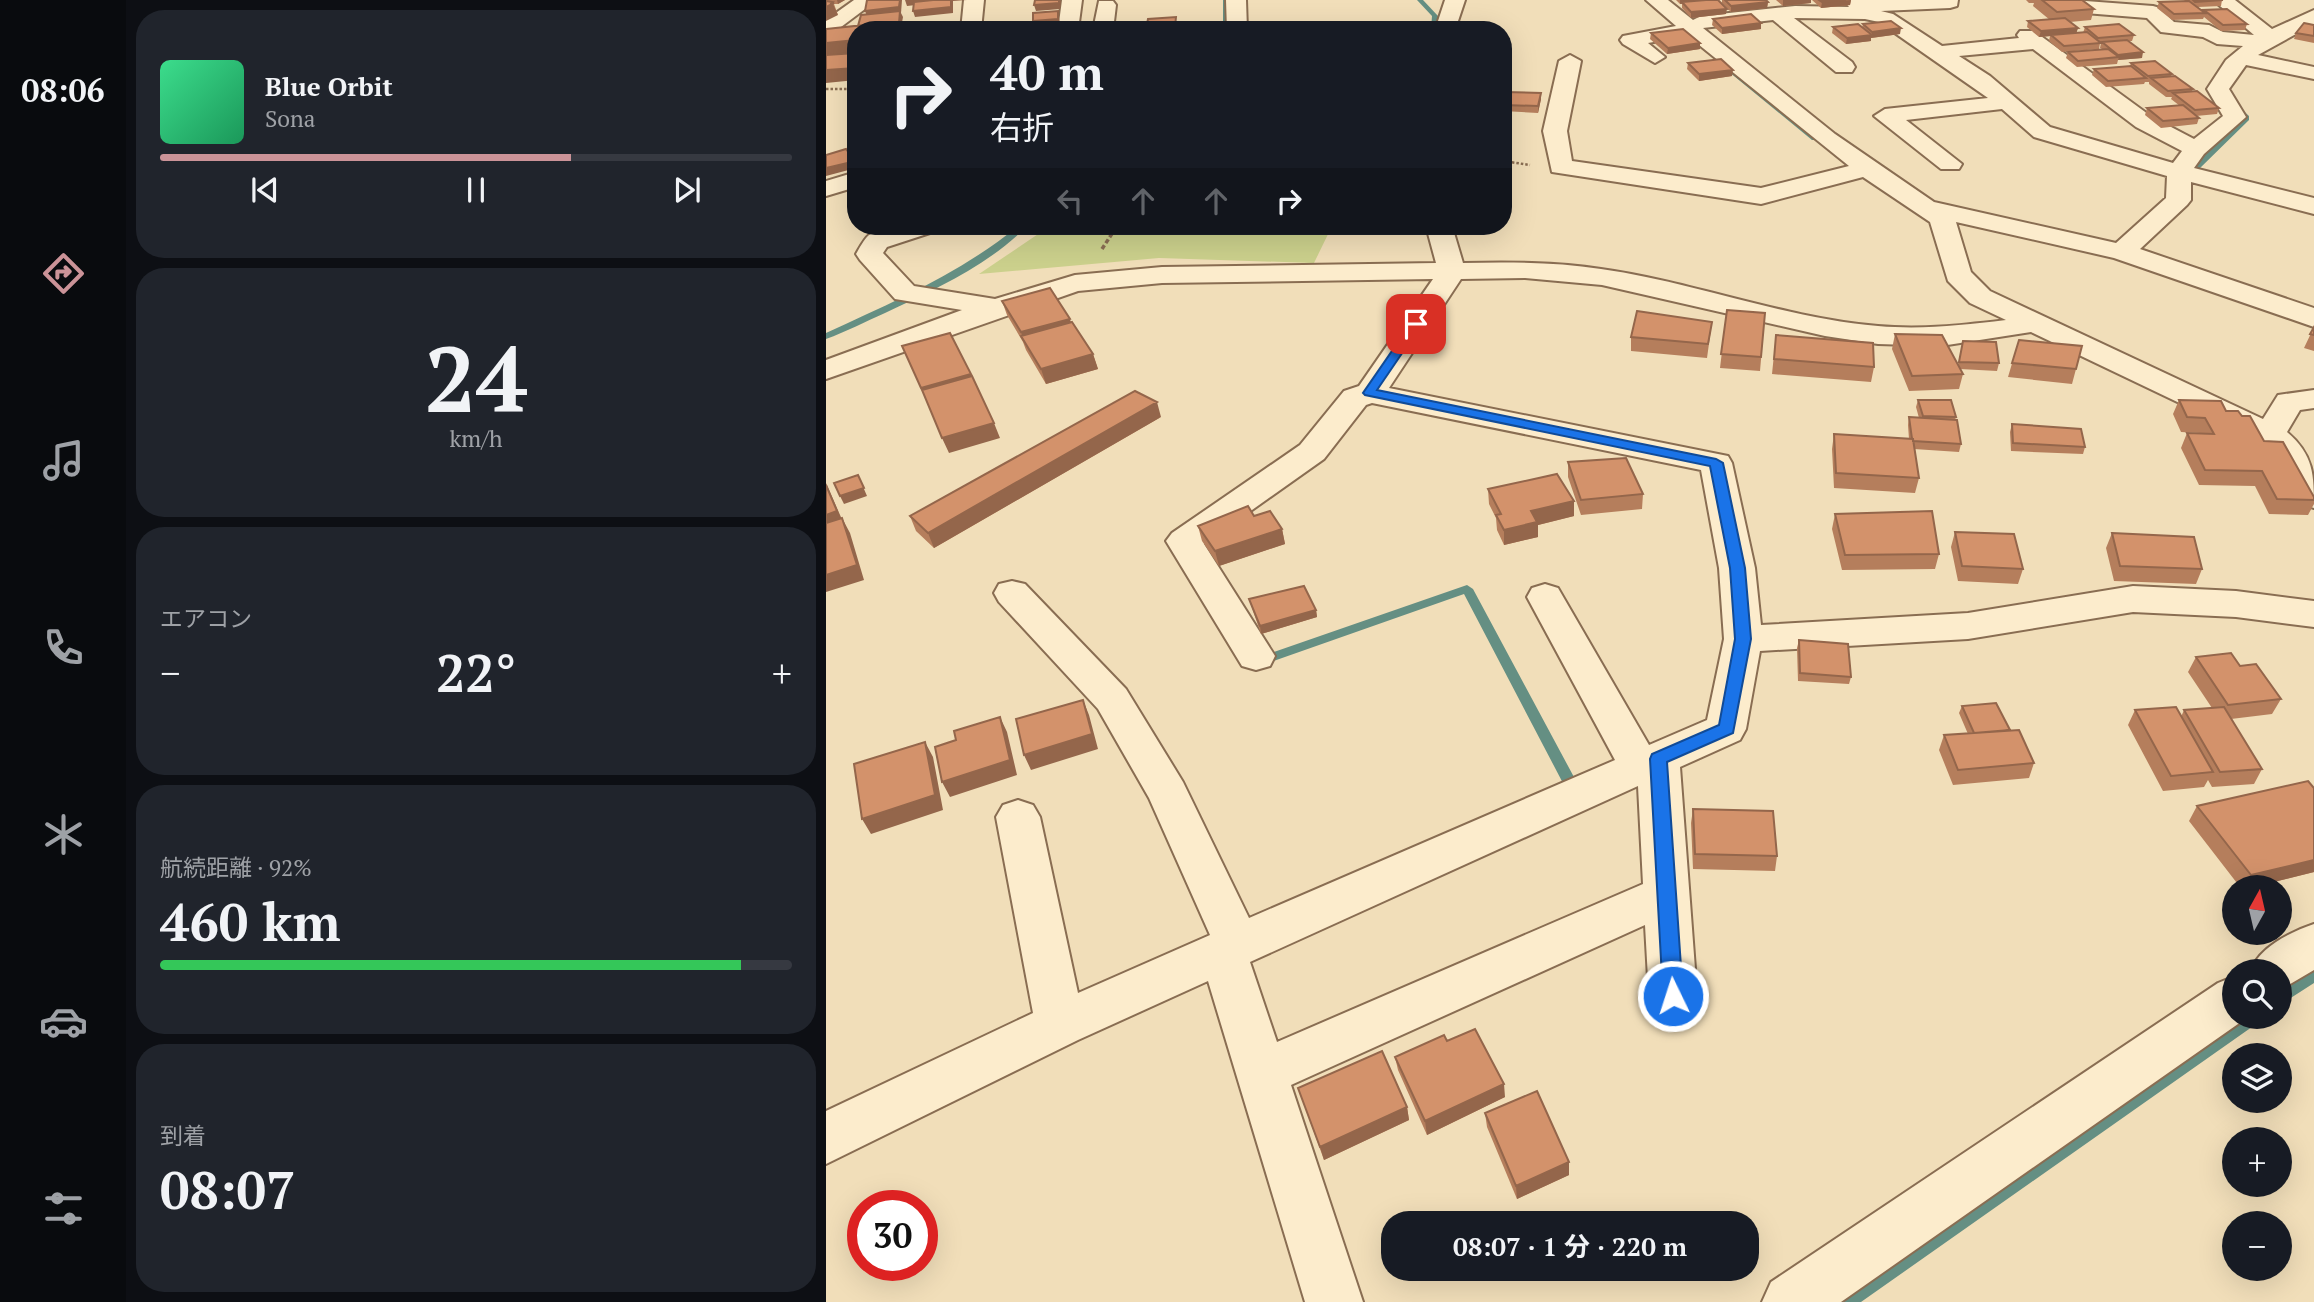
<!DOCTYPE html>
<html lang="ja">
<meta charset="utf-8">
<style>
:root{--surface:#171b24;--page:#20242c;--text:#f1f3f6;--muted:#9ea1a6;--line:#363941;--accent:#cb9398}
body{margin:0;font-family:"PT Serif","Noto Sans JP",serif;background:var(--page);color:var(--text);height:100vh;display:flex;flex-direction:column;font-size:26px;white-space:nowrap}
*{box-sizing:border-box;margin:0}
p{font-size:23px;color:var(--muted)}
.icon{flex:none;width:38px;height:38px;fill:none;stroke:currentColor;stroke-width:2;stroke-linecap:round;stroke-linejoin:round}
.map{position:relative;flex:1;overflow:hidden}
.drawer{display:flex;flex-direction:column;gap:10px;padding:10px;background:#0d0f14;width:700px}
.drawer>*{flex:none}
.top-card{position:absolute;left:21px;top:21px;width:665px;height:214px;border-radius:28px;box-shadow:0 7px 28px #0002;background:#171b24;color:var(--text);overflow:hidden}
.needle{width:46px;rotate:8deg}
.controls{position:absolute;left:1396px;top:875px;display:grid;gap:14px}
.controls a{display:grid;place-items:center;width:70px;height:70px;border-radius:50%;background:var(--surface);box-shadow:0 7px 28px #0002;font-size:35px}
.speed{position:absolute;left:21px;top:1190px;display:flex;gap:14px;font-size:35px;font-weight:700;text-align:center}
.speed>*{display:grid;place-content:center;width:91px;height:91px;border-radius:50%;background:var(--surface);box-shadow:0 7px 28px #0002;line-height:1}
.speed .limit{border:10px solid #d22;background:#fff;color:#111}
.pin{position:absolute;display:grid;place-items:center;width:60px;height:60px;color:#fff;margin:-30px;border-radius:14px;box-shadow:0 4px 10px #0006}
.me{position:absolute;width:77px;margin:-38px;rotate:356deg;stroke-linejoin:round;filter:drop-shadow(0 0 5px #0008)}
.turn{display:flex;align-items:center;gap:24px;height:147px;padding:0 28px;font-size:32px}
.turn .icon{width:91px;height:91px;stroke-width:2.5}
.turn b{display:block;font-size:49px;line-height:60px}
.lanes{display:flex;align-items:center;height:66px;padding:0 28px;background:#0003;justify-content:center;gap:35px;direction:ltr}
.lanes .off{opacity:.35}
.big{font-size:52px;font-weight:700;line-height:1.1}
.drawer .widget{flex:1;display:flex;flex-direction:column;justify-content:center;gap:10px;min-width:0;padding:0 24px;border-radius:28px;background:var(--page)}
.drawer .dial{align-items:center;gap:0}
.dial b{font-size:91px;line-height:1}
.song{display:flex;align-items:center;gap:21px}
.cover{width:84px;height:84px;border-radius:10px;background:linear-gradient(135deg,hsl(150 70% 55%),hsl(150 70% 35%))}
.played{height:7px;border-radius:4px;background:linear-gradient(90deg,var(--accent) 65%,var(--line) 65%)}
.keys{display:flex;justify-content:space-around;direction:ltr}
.heat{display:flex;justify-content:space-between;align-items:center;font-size:38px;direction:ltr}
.charge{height:10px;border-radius:5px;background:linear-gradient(90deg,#34c759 92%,var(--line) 0)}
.trip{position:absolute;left:555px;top:1211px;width:378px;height:70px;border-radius:28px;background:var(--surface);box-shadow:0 7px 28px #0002;font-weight:700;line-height:70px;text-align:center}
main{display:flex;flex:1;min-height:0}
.tab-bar{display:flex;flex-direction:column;width:126px;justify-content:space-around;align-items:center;background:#090b0e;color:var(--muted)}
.tab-bar .icon{width:49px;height:49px}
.tab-bar .active{color:var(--accent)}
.tab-bar b{font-size:32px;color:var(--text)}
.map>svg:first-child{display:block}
.green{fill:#cbd08c}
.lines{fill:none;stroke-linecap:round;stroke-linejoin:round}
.stream{fill:#658f83;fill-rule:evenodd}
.minor-casing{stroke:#896d52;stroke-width:4}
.path-far1{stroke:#896d52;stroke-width:2.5;stroke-dasharray:2.5 2;stroke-linecap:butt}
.path{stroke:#896d52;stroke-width:3.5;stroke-dasharray:4.5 2.5;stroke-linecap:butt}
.minor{fill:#fceccc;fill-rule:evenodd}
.wall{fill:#b57e5c}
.shaded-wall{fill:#94664b}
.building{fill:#d3926b;stroke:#94664b;stroke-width:2}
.route{fill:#1a73e8;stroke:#114b97;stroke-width:2}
</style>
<main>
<nav class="tab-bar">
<b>08:06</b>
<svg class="icon active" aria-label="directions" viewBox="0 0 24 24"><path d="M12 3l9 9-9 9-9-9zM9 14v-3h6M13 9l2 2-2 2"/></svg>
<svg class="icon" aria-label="music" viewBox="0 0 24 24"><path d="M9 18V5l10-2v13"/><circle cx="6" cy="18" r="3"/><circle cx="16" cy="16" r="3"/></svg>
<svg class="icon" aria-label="phone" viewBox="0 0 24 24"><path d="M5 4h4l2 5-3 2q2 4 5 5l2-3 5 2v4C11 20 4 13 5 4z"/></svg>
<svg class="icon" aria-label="climate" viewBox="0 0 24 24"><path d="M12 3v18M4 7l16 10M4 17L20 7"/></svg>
<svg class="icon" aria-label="car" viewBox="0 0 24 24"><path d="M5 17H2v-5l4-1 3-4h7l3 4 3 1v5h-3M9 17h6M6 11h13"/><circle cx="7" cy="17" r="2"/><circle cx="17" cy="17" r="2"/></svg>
<svg class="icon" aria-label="filters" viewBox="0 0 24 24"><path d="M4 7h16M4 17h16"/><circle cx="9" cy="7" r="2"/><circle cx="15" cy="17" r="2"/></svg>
</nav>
<section class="drawer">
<div class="widget">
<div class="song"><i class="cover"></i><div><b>Blue Orbit</b><p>Sona</p></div></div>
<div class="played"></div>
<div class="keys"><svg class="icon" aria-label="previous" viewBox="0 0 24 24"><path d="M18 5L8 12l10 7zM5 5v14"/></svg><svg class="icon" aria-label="pause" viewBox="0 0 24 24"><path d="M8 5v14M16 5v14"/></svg><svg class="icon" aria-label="next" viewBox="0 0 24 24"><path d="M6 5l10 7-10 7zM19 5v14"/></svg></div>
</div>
<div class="widget dial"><b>24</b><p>km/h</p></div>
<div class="widget"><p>エアコン</p>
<div class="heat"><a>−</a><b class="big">22°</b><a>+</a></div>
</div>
<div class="widget"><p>航続距離 · 92%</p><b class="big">460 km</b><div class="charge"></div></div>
<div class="widget"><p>到着</p><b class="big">08:07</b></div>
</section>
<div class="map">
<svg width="1488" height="1302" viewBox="0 0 1488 1302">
<rect width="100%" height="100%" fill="#f1deb9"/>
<path class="green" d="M224 226H506L488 263 333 258 153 274Z"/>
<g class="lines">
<path class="stream" d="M397 0H403V30H397Z
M591 0H597L612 16 611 30H605L606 16Z
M897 65H901L992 136V140H986L897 67Z
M1411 105 1423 116V120L1372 170 1379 173V177H1373L1364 172V168L1416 118 1407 107Z
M192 226H201C163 265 108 290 59 313 40 321 20 332 0 339V333C67 302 135 273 192 226Z
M641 585 647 589 749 779 751 783 749 787 744 788 739 787 638 594 442 663 438 662 431 651 437 647 441 648 445 653Z
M1488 968V983L1454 1005V989Z
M1415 1017H1435L1433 1022 1035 1302H1010L1013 1296Z"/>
<g class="minor-casing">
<path id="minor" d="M28 0H51L7 33 0 35V20Z
M138 0H158L155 30H135Z
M236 0H256L252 30H232Z
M400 0H420L421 30H401Z
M619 0H639L629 30H609Z
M820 0H842L867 20 875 16 969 6 1023 7 1017 0H1132L1131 6 1124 8 1055 11 1067 14 1116 46 1193 38 1191 35 1194 31H1208L1326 117 1368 139 1397 116 1381 89 1400 60 1417 46 1391 44 1377 37 1335 32 1321 18 1259 13 1246 0 1327 6 1334 8 1348 22 1383 25 1397 32 1428 35 1387 0H1409L1446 29 1488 10V24L1432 55 1488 67V79L1420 65 1403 89 1420 117 1378 154 1368 168 1488 198V214L1365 182V200L1361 205 1314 249 1488 308V327L1288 258 1130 222 1145 272 1164 291 1437 419 1452 395 1488 390V408L1474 410 1461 432C1488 455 1488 475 1488 508L1476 504 1445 451 1433 441 1205 332 1115 346 1052 344 999 336 776 285 699 278 635 279 563 388 902 456 906 463 929 568 935 625 1142 613 1307 586 1410 591 1488 601V627L1410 617 1307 612 1142 639 934 651 920 729 914 740 854 767 871 996 864 1011 847 1018 830 1011 823 996 819 925 465 1085 537 1302H479L382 981 252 1040 0 1164V1111L207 1013 170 817 177 805 192 800 207 805 214 817 252 993 384 935 323 798 272 709 173 602 168 593 173 584 186 581 199 584 300 689 357 782 423 918 789 760 701 597 706 588 719 584 732 588 823 745 881 720 898 639 893 568 875 470 546 403 540 405 498 459 378 544 449 656 444 666 430 670 416 666 340 541 346 533 474 445 518 391 533 386 607 279 336 283 252 291 0 379V360L136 310 69 299 34 260 30 254C33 249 38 239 43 235 61 223 90 226 111 226L107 232 61 247 57 253 88 286 169 299 249 275 336 267 610 263 600 226H626L637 263C683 262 729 262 775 269 868 282 958 318 1052 326 1096 330 1137 325 1180 320L1144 303 1122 281 1104 222 1037 177 935 204 726 172 717 131 733 61 744 55 755 61 741 131 746 161 935 188 1023 166 862 36 822 43 839 57 829 63 797 44 794 40 797 36 850 26ZM968 18 1039 19 1053 22 1162 98 1059 109 1048 116 1115 169H1133L1136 164 1080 120 1176 109 1208 137 1341 176 1340 198 1290 243 1108 202 1009 134 877 28 947 20 1010 72H1026L1029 67 1026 62ZM1207 49 1310 127 1356 151 1347 163 1224 127 1164 76 1133 56ZM812 786 817 884 451 1042 424 962Z
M273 1H287L290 5 287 30H267Z
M30 172V187L0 196V181Z
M1488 924V970L1454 990V971H1424C1434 947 1464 932 1488 924Z
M1409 976V1017H1422L1015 1302H936L945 1282 1392 983Z"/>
</g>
<path class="path-far1" d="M0 89H30
M677 161 704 165"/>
<path class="path" d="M276 249 291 226"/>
<use href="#minor" class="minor"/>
</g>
<path class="wall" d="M0 0H19L12 4H8L12 15 0 7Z
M850 0H892L900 14 865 18 856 8V4H854Z
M896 0H940L942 2 941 8 905 12 896 3Z
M950 0H985V3L957 6Z
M986 0H1025L1024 5 995 8Z
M1200 0H1256L1268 9 1265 20 1244 22 1252 28 1250 33H1257L1259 27 1308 35 1306 41H1303L1316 58 1292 60 1291 64 1251 67 1240 58 1242 52 1276 49 1274 48 1275 43H1274L1273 49 1236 52 1223 41 1224 36 1213 37 1201 27 1202 21 1224 20 1207 6 1208 3H1203Z
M1358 0H1396L1395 6 1372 7 1378 12V10L1421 24 1419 30 1395 31 1378 17 1377 19 1346 20 1331 8 1333 2 1359 1Z
M887 19 935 23V29L896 34 886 25Z
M351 23 350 30H320Z
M1037 24 1074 34 1045 38V41L1020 44 1006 33 1007 27 1036 28Z
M1488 25V43L1468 39 1470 33Z
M825 33 874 43V49L841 54 824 39Z
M862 63 906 76 873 81 861 69Z
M1305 63 1346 74 1345 76 1367 89 1366 91 1393 108 1391 114 1370 116 1373 118 1371 124 1335 128 1319 115 1321 108 1354 106 1345 99 1346 97H1340L1323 84V82H1319L1318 84 1280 87 1266 75 1268 69 1304 66Z
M677 95 715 99 712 113 677 111Z
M176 301 245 322 267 354 272 369 220 384 200 350 197 342 181 315Z
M901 310 939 313 934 371 894 368Z
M886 322 881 358 805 351V337Z
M1488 327V351L1478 348Z
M1069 334 1132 366 1137 341 1173 363 1171 371 1134 369 1137 374 1133 389 1083 391 1066 349Z
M950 335 1048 367 1045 382 946 374Z
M1193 340 1250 369 1246 384 1182 377Z
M1092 400 1130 417 1129 420 1135 444 1133 452 1088 449 1093 478 1089 493 1008 488 1006 449 1008 434 1083 439 1082 425 1083 417 1093 418 1090 407Z
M1353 400 1400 411 1416 416 1488 497V504L1482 515 1443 514 1429 486 1373 485 1355 448 1361 433H1374L1355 432 1347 414Z
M335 417 108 548 90 531 84 516Z
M1186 424 1259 447 1257 454 1185 451 1184 432Z
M742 462 817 494 816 509 755 515 742 477Z
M662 489 748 501V516L712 525V537L678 545 671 530 670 518 663 504Z
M1009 514 1113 554 1109 569 1016 570 1006 529Z
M428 516 456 529 459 544 393 566 376 541 372 526Z
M1129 532 1197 569 1192 584 1132 581 1125 547Z
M1286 533 1376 569 1370 584 1288 581 1280 548Z
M423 599 490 610 491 617 435 634Z
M973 640 1025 677 1023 684 972 681 971 648Z
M1370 657 1414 666 1455 699 1446 714 1405 719 1436 769 1428 784 1386 787 1382 780 1378 787 1337 791 1302 725 1309 710 1355 717 1358 710 1386 708 1362 672Z
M1136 706 1184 730 1208 763 1203 778 1127 785 1113 750 1118 735 1142 734 1133 713Z
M1488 788V872L1427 887H1414L1363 821 1371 806Z
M867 809 951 856 949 871 867 869 865 823Z
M621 1041 679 1097 601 1135 572 1070 569 1057Z
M472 1088 581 1107 583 1120 498 1160Z
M659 1113 743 1162V1175L691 1199 661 1127Z"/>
<path class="shaded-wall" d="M11 0H19L12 4Z
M74 0H76L75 13 77 17 75 28 62 30H33L41 16 39 11Z
M79 0H141L127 1V13L89 17 87 11 125 1 81 6Z
M233 0 235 1 234 9 210 11 208 5Z
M854 0H887L854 4Z
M957 0H985V3L957 6Z
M1025 0 1024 5 995 8 996 2Z
M6 2 12 15 0 21V7Z
M942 2 941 8 905 12V6Z
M901 9 900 14 865 18V12Z
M232 11 234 25 209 27 207 21Z
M935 23V29L896 34V28Z
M1075 28 1074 34 1045 38V41L1020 44 1021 38 1046 35V32Z
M1252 28 1250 34 1213 37 1215 31Z
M30 40V53L0 56V43Z
M874 43V49L841 54 842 48Z
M1317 52 1316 58 1292 60 1293 57 1291 58 1292 55Z
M30 68V80L0 83V70Z
M907 70 906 76 873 81V74Z
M715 93V99L712 113V106Z
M30 161V168L0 176V168Z
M244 319 248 333 197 340 195 332Z
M267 354 272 369 220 384 215 369Z
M145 374 150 388 101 402 95 388Z
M331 402 335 417 108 548 102 533Z
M168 423 174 438 123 453 116 438Z
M32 475 41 496 18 504 14 496Z
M0 483 18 524 16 518 24 533 38 580 0 592Z
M748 501V516L712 525V537L678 545V530L705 511Z
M456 529 459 544 393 566 389 551Z
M490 610 491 617 435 634 434 626Z
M257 700 263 715 272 749 205 770 198 755Z
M174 717 181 732 191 775 124 797 116 782Z
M99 742 107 757 117 810 45 834 36 819Z
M1488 860V872L1427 887H1418L1425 875Z
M678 1084 679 1097 601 1135 599 1121Z
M581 1107 583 1120 498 1160 494 1147Z
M743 1162V1175L691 1199 690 1186Z"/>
<path class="building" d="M41 0H74L73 7 39 11Z
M107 0H125V7L87 11 88 2Z
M209 0H233V3L208 5Z
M880 0H892L901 9 865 12 856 2Z
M899 0H940L942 2 905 6Z
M993 0H1020L996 2Z
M1216 0H1256L1268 9 1231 12Z
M1367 0H1397L1369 2Z
M0 1 6 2 4 3H8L0 7Z
M1363 1 1379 13 1348 14 1333 2Z
M1401 9 1421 24 1397 25 1378 10Z
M74 11 73 23 32 26 35 15Z
M232 11V19L207 21V13Z
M925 14 935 23 896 28 887 19Z
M350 17 349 27 320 29 322 19Z
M1239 18 1252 28 1215 31 1202 21Z
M1065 21 1075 28 1046 32 1037 24Z
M1478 23 1488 25V36L1470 33Z
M48 24 47 30H30V40L0 43V29Z
M1032 24 1046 35 1021 38 1007 27Z
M1293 24 1308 35 1272 38 1259 27Z
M857 29 874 43 842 48 825 33Z
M1261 32 1275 43 1238 46 1225 35Z
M1301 40 1317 52 1292 55 1276 42Z
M1282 49 1293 57 1252 61 1242 52Z
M30 53V68L0 70V55Z
M895 59 907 70 873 74 862 63Z
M1329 61 1346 74 1322 76 1305 63Z
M1305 66 1320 78 1282 81 1268 69Z
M1349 76 1367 89 1342 91 1325 78Z
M1371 91 1393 108 1369 110 1347 93Z
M678 92 715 93 712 106 677 105Z
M1357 105 1373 118 1337 121 1321 108Z
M30 148V156L24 150Z
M20 149 30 161 0 168V155Z
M224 288 244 319 195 332 176 301Z
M901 310 939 313 935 357 895 354Z
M811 311 886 322 882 344 805 337Z
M246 322 267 354 215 369 195 336Z
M1488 327V335L1484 334Z
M124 333 145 374 95 388 76 346Z
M1069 334 1116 335 1137 374 1086 376Z
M950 335 1047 343 1048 367 948 359Z
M1193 340 1256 346 1250 369 1186 363Z
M1137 341 1170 342 1173 363 1133 362Z
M146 376 168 423 116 438 96 390Z
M309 391 331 402 102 533 84 516Z
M1092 400H1125L1130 417 1097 416Z
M1353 400 1395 401 1400 411H1412L1416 416H1424L1438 441 1457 442 1488 497V500L1451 499 1436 471 1379 470 1361 433 1388 434 1379 418 1361 417Z
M1083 417 1131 420 1135 444 1087 441V439H1086Z
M1186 424 1255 429 1259 447 1187 443Z
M1008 434 1087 439 1093 478 1010 473Z
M800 458 817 494 755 500 742 462Z
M731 474 748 501 705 511 711 522 678 530 670 515 675 514 662 489Z
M32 475 38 488 14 496 8 483Z
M0 485 11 511 0 515Z
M422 506 428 516 444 511 456 529 389 551 372 526Z
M1106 511 1113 554 1019 555 1009 514Z
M16 518 31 565 0 575V523Z
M1129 532 1188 534 1197 569 1136 566Z
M1286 533 1368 537 1376 569 1294 566Z
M478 586 490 610 434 626 423 599Z
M973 640 1022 644 1025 677 974 673Z
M1405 653 1414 666 1430 664 1455 699 1402 705 1370 657Z
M257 700 266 734 198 755 190 719Z
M1170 703 1184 730 1148 733 1136 706Z
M1350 707 1387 772 1345 776 1309 710Z
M1398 707 1436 769 1394 772 1358 710Z
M174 717 184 760 116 782 109 747 130 740 128 731Z
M1193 730 1208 763 1132 770 1118 735Z
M99 742 109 795 36 819 28 764Z
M1482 781 1488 788V860L1425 875 1371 806Z
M867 809 947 811 951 856 869 854Z
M649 1029 678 1084 599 1121 569 1057 618 1035 621 1041Z
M556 1051 581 1107 494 1147 472 1088Z
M711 1091 743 1162 690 1186 659 1113Z"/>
<path class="route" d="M590 321 596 324 551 390 890 459 897 463 919 568 925 639 907 733 841 762 857 996 854 1002 847 1005 840 1002 837 996 824 759 826 754 893 725 909 639 904 568 884 466 539 395 537 393 586 322Z"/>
</svg>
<div class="controls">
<a><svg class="needle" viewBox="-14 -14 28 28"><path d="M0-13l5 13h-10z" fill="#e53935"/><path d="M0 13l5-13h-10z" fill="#9ea1a6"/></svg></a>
<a><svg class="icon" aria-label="search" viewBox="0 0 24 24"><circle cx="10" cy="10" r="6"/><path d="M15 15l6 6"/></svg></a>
<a><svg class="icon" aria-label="layers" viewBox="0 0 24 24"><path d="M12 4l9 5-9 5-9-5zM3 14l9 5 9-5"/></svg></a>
<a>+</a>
<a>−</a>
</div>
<div class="speed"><div class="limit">30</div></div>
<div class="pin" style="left:590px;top:324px;background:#d93025"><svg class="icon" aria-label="arrive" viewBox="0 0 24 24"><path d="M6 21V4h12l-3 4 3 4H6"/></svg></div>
<svg class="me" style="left:847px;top:996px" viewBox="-20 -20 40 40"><circle r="17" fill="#1a73e8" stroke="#fff" stroke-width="3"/><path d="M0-11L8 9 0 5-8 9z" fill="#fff"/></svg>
<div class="trip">08:07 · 1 分 · 220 m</div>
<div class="top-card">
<div class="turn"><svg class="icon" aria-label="right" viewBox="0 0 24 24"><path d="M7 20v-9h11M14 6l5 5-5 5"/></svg><div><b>40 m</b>右折</div></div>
<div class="lanes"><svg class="icon off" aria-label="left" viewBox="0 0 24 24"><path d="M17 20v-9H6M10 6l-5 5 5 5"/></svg><svg class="icon off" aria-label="ahead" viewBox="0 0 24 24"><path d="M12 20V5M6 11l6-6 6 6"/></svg><svg class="icon off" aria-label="ahead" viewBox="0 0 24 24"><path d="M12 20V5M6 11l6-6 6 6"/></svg><svg class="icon" aria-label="right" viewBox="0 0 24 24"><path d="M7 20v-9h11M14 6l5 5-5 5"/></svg></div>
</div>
</div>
</main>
